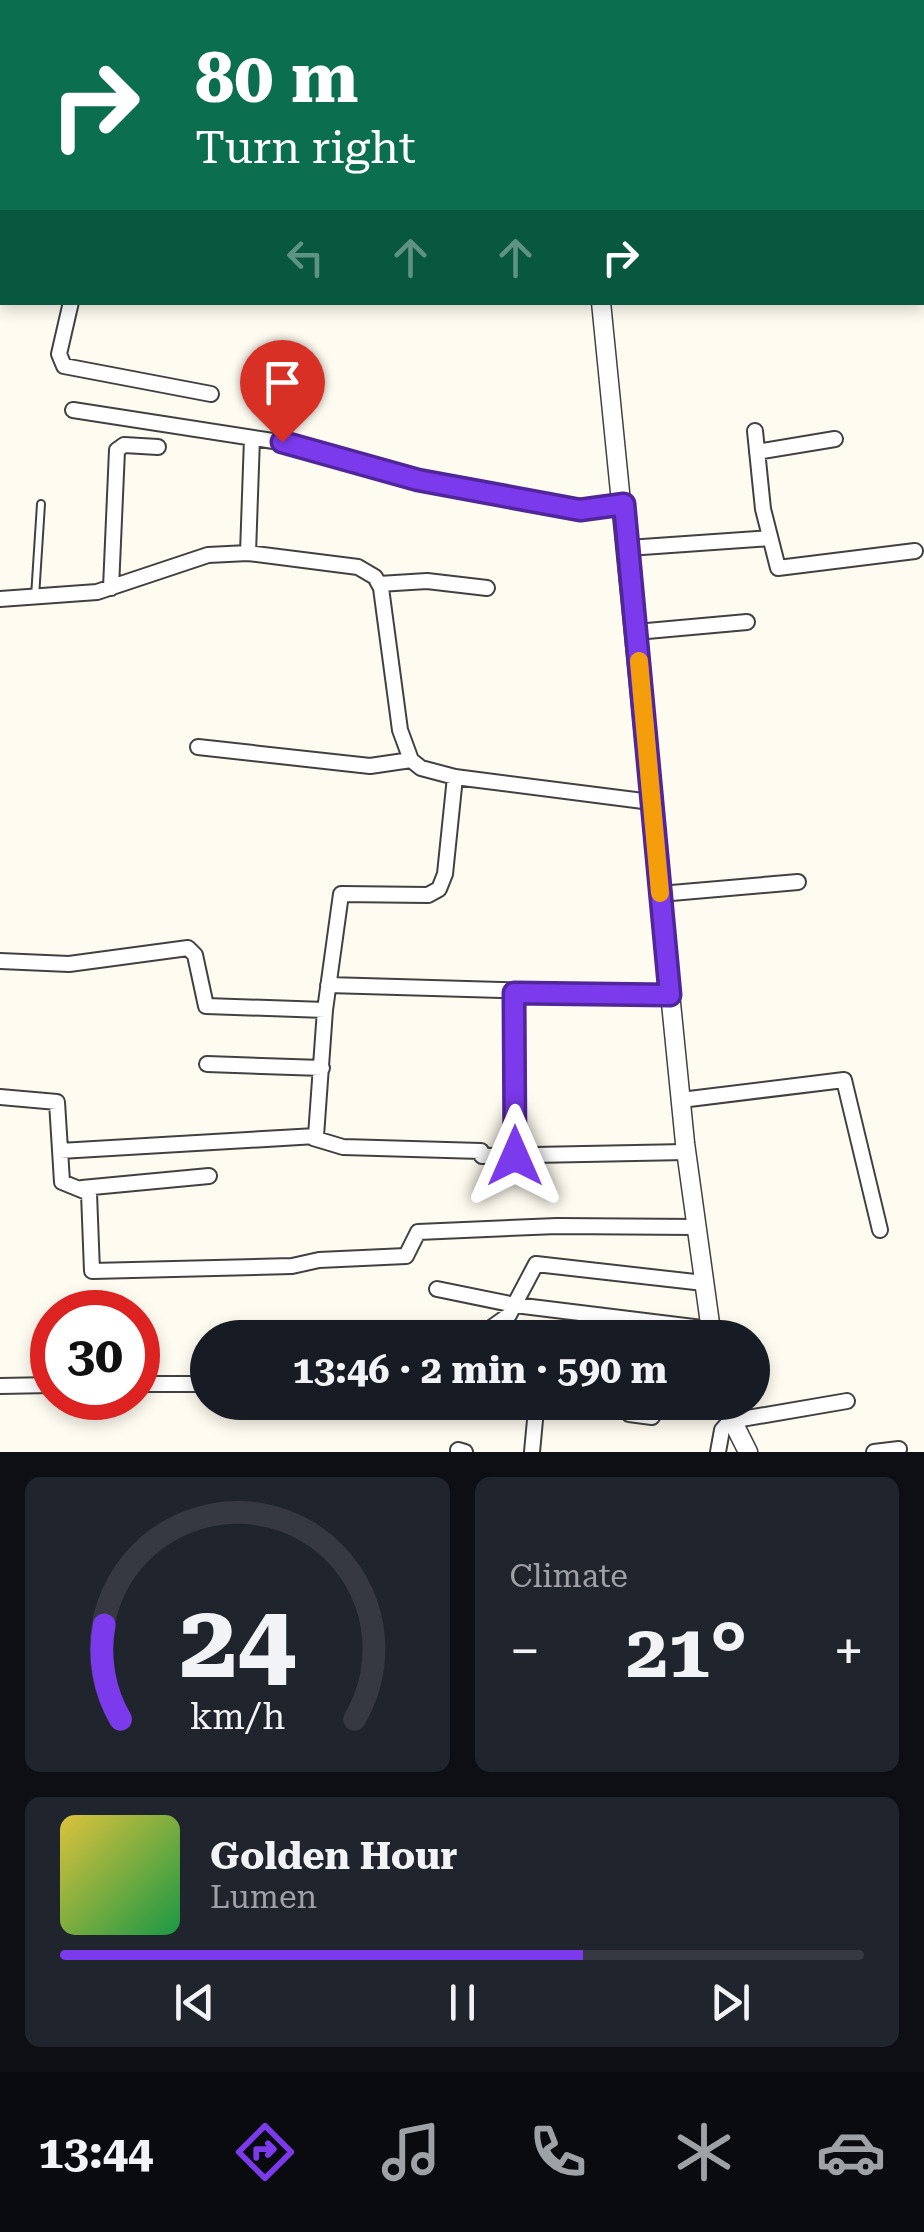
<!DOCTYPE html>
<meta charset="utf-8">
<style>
:root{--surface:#171b24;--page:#20242c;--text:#f1f3f6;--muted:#9ea1a6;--line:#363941;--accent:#7c3aed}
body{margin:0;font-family:"Roboto Serif",serif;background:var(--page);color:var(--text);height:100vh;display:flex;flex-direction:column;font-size:38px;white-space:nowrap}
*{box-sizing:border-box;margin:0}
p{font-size:32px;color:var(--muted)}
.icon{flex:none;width:55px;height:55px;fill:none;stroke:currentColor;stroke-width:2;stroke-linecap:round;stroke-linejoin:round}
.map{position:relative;height:1452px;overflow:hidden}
.drawer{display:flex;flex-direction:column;gap:25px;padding:25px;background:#0d0f14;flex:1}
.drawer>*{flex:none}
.guide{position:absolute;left:0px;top:0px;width:925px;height:305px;box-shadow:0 5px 15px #0003;background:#0b6e4f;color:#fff;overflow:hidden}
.speed{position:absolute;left:30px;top:1290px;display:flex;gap:20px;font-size:50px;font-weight:700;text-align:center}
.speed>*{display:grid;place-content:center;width:130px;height:130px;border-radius:50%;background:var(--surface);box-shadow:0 5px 15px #0003;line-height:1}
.speed .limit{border:15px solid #d22;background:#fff;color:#111}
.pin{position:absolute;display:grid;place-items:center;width:85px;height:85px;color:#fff;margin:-102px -42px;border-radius:50% 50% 50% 0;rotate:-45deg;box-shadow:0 0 10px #0007}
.pin .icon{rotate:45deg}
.me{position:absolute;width:110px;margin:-55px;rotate:0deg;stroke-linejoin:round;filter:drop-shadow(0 0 8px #0008)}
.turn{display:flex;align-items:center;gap:35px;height:210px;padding:0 30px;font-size:45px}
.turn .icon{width:130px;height:130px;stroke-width:2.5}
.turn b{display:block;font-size:70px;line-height:85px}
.lanes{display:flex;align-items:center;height:95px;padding:0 30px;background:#0003;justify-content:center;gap:50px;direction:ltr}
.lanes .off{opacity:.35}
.big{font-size:75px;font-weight:700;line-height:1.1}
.drawer .widget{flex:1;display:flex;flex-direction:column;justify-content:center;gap:15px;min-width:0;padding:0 35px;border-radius:15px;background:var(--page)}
.drawer .dial{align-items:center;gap:0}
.dial svg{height:260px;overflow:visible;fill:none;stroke:var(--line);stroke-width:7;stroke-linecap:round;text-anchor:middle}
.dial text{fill:var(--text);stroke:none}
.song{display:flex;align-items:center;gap:30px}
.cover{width:120px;height:120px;border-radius:15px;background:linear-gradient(135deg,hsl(50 70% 55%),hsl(140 70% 35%))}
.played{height:10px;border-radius:5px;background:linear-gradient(90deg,var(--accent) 65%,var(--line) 65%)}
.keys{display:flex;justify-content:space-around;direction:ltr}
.heat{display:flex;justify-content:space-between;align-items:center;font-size:55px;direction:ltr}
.drawer .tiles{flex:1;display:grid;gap:25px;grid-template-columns:1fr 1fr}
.widget:last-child{grid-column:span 2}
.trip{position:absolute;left:190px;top:1320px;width:580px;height:100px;border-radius:50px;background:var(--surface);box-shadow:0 5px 15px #0003;font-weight:700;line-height:100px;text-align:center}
.dock{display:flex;height:160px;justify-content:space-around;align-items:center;background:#090b0e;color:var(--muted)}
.dock .icon{width:70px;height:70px}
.dock .on{color:var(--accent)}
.dock b{font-size:45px;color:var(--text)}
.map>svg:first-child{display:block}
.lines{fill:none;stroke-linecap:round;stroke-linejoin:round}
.service-casing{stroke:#414141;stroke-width:10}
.minor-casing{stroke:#414141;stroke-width:18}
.tertiary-casing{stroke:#414141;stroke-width:21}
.service{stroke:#fff;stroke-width:6}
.minor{stroke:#fff;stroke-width:14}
.tertiary{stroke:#fff;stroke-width:18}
.route-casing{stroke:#51269a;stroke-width:25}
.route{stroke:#7c3aed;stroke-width:18}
.slow{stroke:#f59e0b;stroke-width:18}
</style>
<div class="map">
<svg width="924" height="1452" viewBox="0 0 924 1452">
<rect width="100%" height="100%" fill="#fefbf0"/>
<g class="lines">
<g class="service-casing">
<path id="service" d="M35 597 41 504"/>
</g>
<g class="minor-casing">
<path id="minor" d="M142 0 155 2
M300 2H315
M71 302 59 354 64 366 211 394
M73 410 299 445 419 480 580 510 624 505
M755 431 763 509 778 568 915 551
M757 452 835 439
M628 548 770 538
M248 553 252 438
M379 584 427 581 487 588
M111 588 117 450 124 445 158 447
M0 599 97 592 208 555 248 553 358 567 375 577 381 588 400 730 411 760 421 768 455 777 651 802
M636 632 747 622
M198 747 370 766 411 760
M660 894 798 882
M0 961 69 964 188 948 195 955 206 1006 325 1010
M328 985 670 995
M514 993 515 1156
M207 1064 322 1068
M0 1097 57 1102 62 1182 89 1193 92 1271 292 1266 319 1260 406 1256 418 1232 557 1226 697 1227
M681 1100 844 1080 880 1230
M313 1138 343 1147 481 1151
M60 1151 316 1136 325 1010 341 894 428 895 439 889 445 874 455 777
M482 1156 686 1152
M82 1188 209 1176
M437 1289 515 1305 710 1329
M477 1338 509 1315 536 1264 704 1283
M138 1384H208
M0 1386 52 1385
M481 1402 499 1407
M629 1414 652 1417 661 1404 687 1402
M458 1450 465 1452
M532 1452 535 1420
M718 1452 722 1430 730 1421 847 1401
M874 1452 899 1449"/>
</g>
<g class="tertiary-casing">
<path id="tertiary" d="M561 0V2
M116 2V0
M0 237 2 236
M601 302 685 1143 712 1338
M723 1402 748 1452"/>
</g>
<use href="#service" class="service"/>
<use href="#minor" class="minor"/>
<use href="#tertiary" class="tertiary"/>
</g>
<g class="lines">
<g class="route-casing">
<path id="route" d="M282 442 418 480 580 510 624 504 670 995 514 993 515 1156"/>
</g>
<use href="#route" class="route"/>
<path class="slow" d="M639 661 660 893"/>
</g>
</svg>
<div class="speed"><div class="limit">30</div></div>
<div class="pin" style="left:282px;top:442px;background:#d93025"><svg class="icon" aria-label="arrive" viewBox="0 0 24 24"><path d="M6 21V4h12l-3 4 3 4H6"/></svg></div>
<svg class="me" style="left:515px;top:1156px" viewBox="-20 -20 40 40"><path d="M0-17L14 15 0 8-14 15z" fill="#7c3aed" stroke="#fff" stroke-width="4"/></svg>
<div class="trip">13:46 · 2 min · 590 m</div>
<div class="guide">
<div class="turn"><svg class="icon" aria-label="right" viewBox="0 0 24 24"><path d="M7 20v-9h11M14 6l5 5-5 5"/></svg><div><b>80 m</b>Turn right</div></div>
<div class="lanes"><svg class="icon off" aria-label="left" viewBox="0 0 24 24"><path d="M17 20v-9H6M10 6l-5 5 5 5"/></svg><svg class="icon off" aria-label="ahead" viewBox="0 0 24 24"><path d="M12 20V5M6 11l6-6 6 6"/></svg><svg class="icon off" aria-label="ahead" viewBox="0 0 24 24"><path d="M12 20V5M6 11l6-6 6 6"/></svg><svg class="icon" aria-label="right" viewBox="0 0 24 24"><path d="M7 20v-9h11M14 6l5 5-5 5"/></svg></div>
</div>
</div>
<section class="drawer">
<div class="tiles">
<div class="widget dial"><svg viewBox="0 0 100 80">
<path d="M14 69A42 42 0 1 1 86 69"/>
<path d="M14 69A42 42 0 0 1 9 40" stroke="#7c3aed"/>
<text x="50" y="56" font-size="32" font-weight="700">24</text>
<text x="50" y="72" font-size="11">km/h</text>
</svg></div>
<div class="widget"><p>Climate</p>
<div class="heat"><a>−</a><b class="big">21°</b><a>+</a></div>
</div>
<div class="widget">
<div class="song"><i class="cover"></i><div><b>Golden Hour</b><p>Lumen</p></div></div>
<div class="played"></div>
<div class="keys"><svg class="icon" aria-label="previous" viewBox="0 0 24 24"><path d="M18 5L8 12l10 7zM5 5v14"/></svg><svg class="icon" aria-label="pause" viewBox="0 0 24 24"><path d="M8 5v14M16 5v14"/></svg><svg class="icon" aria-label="next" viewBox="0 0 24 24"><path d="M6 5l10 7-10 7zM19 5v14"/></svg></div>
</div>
</div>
</section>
<nav class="dock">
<b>13:44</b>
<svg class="icon on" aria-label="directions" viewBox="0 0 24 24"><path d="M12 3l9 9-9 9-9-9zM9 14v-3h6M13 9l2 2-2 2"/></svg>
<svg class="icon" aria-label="music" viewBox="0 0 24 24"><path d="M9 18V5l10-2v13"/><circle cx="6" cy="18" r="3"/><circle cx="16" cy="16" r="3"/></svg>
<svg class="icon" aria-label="phone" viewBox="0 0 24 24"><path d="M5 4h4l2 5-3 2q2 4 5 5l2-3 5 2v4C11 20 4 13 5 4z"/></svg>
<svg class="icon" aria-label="climate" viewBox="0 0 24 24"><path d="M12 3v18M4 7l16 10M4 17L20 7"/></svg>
<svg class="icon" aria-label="car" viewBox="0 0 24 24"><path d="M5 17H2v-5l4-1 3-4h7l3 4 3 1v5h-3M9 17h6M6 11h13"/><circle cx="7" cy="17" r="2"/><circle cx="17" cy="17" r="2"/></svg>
</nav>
